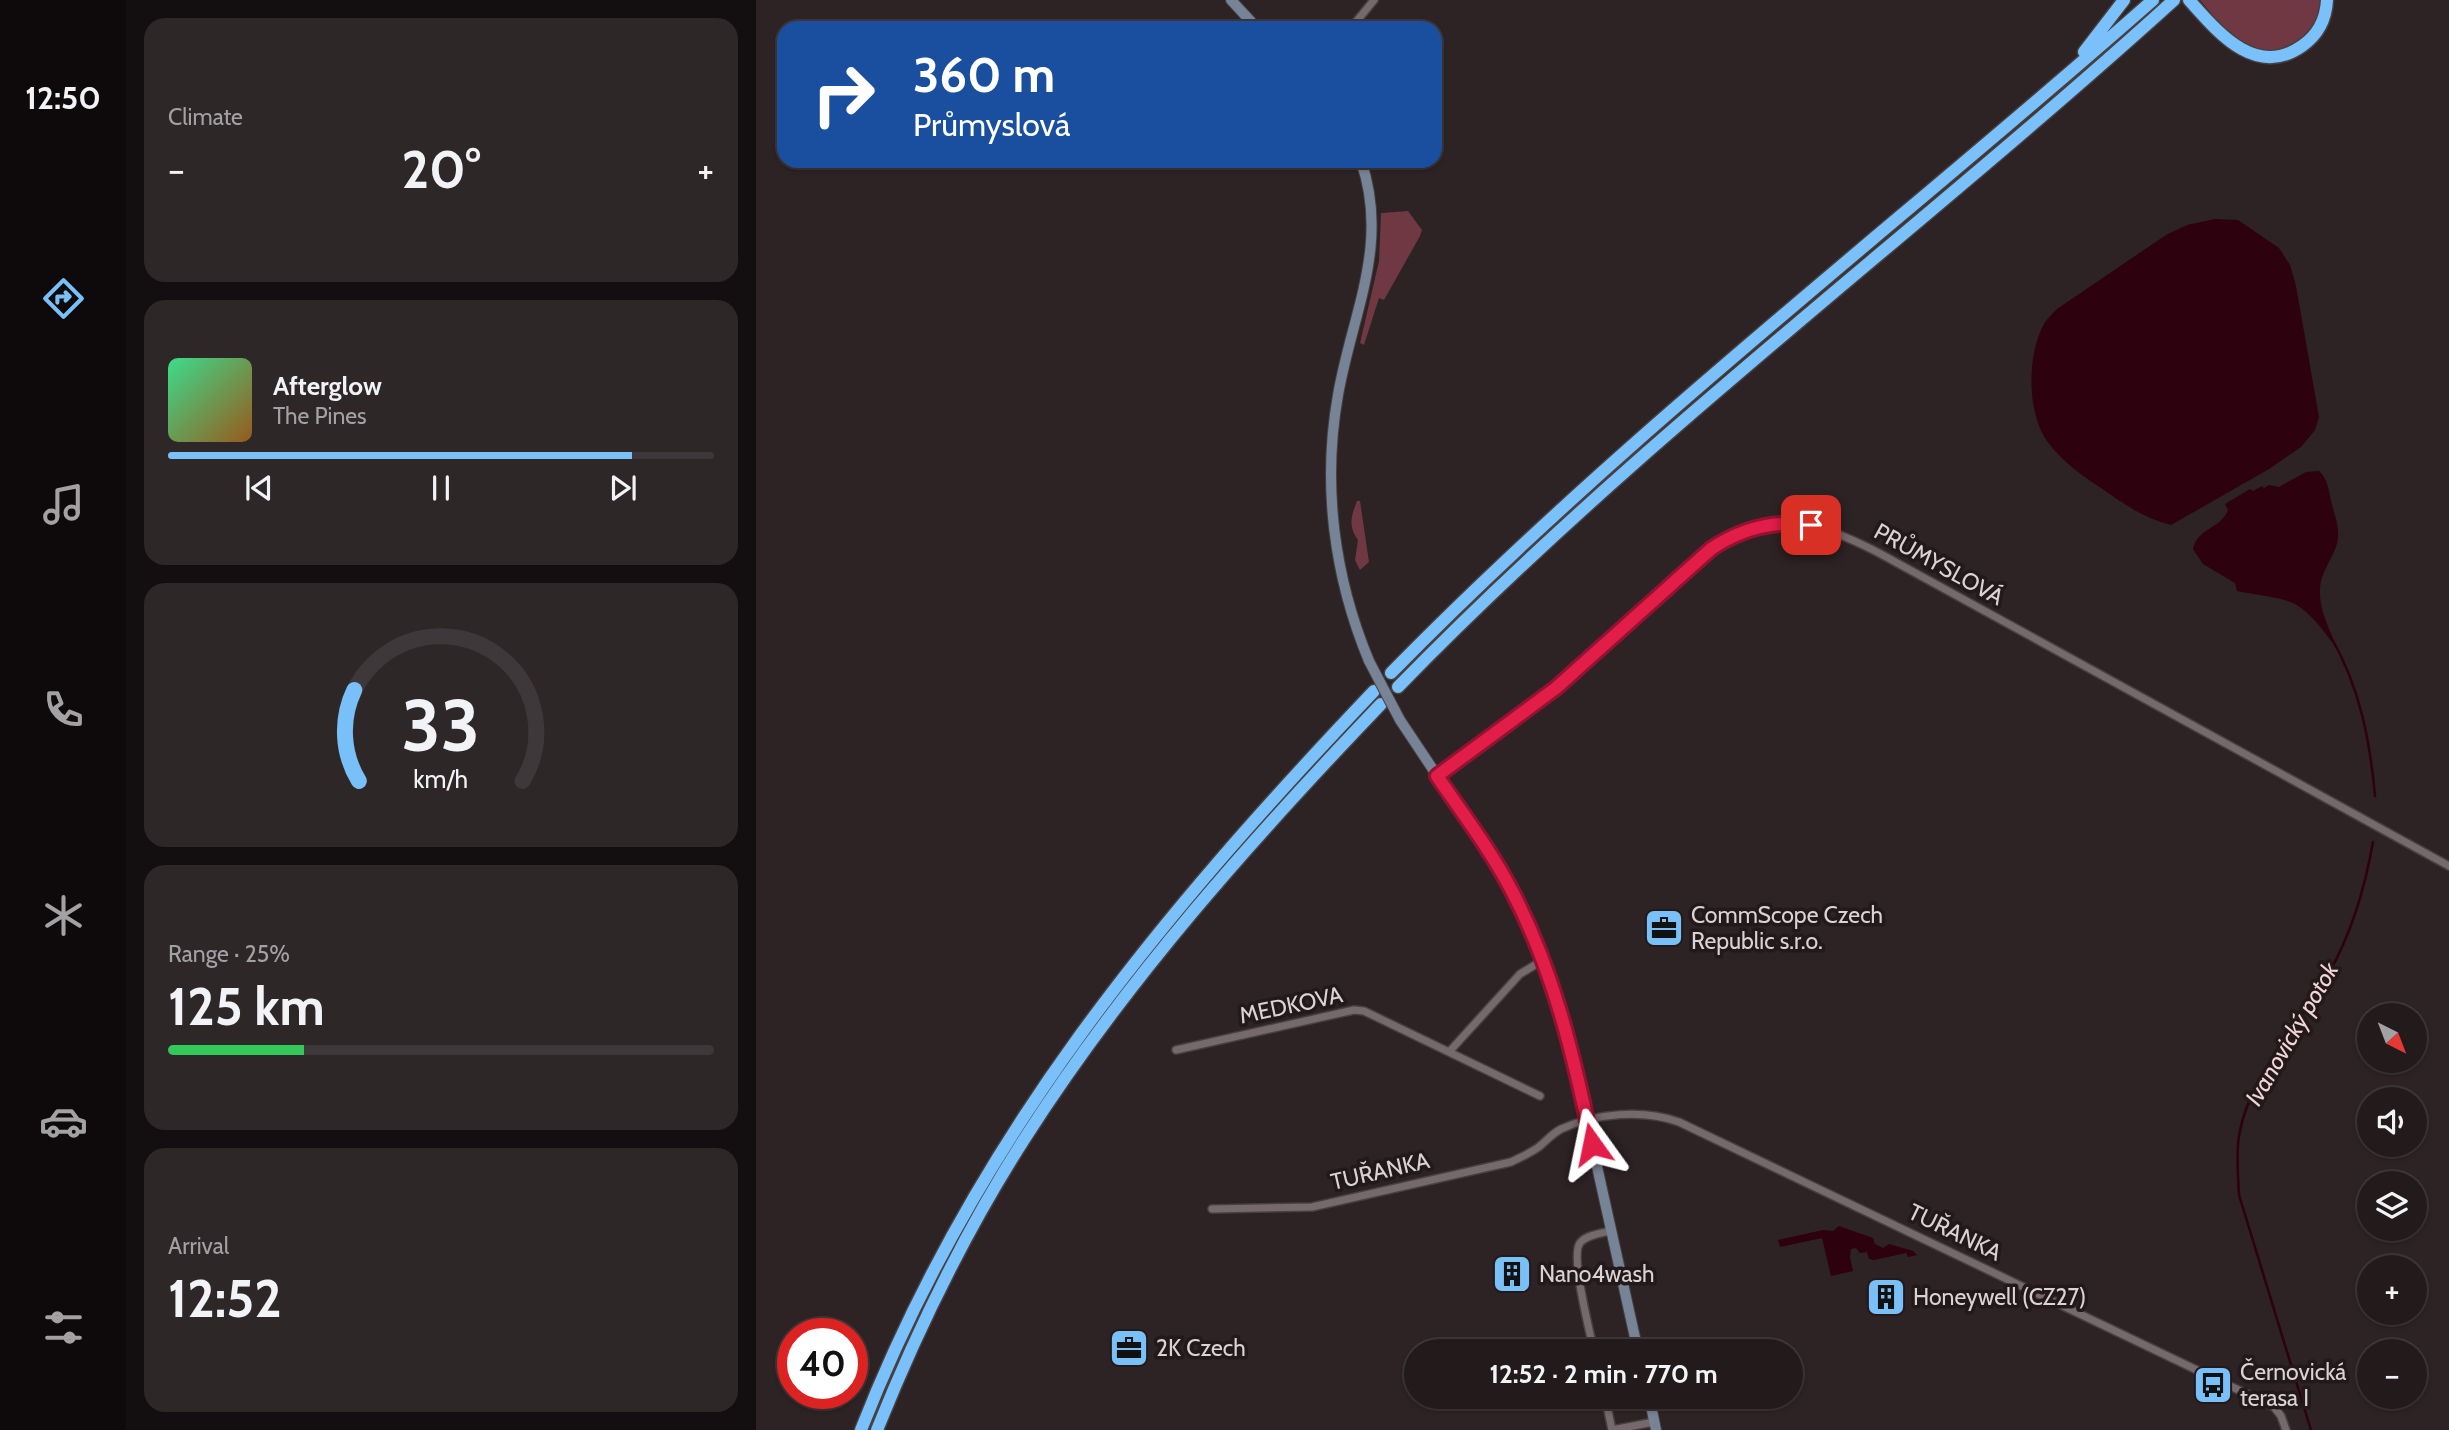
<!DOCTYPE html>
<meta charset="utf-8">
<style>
:root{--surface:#221a1b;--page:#2e2728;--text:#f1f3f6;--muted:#a2a1a3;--line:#3f383a;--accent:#79bff8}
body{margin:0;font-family:Cabin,sans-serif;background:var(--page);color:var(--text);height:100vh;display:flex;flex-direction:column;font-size:26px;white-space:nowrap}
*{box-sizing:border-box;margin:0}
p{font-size:23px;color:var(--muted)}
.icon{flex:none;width:38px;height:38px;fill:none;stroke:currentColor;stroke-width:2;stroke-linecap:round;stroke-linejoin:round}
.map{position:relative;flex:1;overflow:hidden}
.side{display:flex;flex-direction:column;gap:18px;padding:18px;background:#130e0f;width:630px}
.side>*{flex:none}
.top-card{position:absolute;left:21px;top:21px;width:665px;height:147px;border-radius:21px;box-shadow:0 2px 5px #0004,0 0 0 2px var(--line);background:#1a4fa0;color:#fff;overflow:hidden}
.needle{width:46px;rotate:138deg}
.buttons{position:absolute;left:1601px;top:1003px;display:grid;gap:14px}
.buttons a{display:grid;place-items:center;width:70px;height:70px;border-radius:50%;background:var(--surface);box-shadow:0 2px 5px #0004,0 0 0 2px var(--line);font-size:35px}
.speed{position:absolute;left:21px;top:1318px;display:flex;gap:14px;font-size:35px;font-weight:700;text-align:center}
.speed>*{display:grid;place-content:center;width:91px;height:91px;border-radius:50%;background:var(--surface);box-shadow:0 2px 5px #0004,0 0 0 2px var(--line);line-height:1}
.speed .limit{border:10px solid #d22;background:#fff;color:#111}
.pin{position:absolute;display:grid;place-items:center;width:60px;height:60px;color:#fff;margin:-30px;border-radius:14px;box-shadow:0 4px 10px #0006}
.me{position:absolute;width:77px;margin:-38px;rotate:348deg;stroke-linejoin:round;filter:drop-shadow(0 0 5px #0008)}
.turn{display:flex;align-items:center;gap:24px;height:147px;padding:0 21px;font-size:32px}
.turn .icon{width:91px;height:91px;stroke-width:2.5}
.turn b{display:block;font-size:49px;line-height:60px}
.big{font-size:52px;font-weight:700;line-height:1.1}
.side .tile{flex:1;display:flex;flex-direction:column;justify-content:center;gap:10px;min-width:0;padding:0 24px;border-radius:21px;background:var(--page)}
.side .dial{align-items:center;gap:0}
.dial svg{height:182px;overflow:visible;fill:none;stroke:var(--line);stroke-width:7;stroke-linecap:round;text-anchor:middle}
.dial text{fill:var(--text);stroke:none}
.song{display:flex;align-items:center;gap:21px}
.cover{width:84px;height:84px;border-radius:10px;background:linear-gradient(135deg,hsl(150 70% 55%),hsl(30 70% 35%))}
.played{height:7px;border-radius:4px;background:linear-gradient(90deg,var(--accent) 85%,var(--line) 85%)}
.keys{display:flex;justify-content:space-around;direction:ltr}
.heat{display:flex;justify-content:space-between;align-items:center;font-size:38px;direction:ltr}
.charge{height:10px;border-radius:5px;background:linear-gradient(90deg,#34c759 25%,var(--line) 0)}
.trip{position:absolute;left:648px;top:1339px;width:399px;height:70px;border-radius:35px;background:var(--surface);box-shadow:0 2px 5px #0004,0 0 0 2px var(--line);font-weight:700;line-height:70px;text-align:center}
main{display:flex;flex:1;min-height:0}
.tab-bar{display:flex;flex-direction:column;width:126px;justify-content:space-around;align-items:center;background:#0e0a0b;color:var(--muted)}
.tab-bar .icon{width:49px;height:49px}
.tab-bar .selected{color:var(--accent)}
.tab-bar b{font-size:32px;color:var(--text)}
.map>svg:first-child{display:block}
.green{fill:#6f3843}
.water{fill:#2d010d}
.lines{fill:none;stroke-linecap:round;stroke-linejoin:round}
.stream{stroke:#2d010d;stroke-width:2.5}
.street-casing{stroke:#484040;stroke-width:10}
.secondary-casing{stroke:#484040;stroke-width:12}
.highway-casing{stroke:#484040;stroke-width:15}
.street{stroke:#76696b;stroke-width:7}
.secondary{stroke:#778396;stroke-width:10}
.highway{stroke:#7ac1fb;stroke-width:12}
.secondary-bridge-casing{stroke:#484040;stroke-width:12;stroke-linecap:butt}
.secondary-bridge{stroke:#778396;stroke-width:10}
.route-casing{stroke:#92132f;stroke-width:18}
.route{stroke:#e11d48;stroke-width:12}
.labels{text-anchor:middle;stroke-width:7;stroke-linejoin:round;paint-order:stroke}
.street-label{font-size:23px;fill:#dad3d3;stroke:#23191a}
.poi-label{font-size:23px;fill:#dad3d3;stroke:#23191a;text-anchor:start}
.water-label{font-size:24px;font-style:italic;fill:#f1d6d9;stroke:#23191a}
</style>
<main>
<nav class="tab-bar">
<b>12:50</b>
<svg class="icon selected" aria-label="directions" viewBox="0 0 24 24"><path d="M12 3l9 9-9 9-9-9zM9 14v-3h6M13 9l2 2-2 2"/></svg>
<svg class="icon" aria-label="music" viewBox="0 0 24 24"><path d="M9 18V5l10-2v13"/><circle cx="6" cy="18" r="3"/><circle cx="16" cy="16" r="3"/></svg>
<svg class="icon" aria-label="phone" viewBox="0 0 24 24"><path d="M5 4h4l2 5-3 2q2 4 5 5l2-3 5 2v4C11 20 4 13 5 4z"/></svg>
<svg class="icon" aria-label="climate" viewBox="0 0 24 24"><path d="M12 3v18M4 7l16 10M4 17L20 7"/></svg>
<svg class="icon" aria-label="car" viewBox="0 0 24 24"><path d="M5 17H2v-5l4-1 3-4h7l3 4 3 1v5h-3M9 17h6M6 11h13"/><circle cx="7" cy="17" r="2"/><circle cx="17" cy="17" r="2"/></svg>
<svg class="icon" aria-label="filters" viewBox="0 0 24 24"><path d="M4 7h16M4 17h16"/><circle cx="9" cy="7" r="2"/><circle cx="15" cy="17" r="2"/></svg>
</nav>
<section class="side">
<div class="tile"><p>Climate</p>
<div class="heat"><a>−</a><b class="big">20°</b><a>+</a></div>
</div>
<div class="tile">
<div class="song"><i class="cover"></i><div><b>Afterglow</b><p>The Pines</p></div></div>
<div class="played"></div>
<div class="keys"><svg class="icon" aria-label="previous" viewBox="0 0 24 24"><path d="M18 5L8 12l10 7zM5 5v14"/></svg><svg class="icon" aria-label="pause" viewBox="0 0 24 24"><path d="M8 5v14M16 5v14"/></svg><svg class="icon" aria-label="next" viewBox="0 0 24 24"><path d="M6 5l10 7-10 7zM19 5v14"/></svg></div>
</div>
<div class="tile dial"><svg viewBox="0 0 100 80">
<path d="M14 69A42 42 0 1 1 86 69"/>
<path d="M14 69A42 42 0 0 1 12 29" stroke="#79bff8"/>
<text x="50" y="56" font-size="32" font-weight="700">33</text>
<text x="50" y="72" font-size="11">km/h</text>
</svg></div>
<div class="tile"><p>Range · 25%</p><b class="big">125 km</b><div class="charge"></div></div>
<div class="tile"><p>Arrival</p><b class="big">12:52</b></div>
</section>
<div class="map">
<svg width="1693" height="1430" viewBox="0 0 1693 1430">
<rect width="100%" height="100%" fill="#2d2224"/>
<path class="green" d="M1444 0H1566C1565 10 1563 23 1556 31 1540 48 1513 58 1491 46 1471 36 1458 16 1444 0Z
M652 211 666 230 664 236 628 300 623 298 608 345 604 343 623 261 625 213Z
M601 501H604L613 562 604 570 599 560 602 540C592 526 595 516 601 501Z"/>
<path class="water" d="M1459 219 1482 220 1523 248 1534 265 1540 286 1563 417 1559 430 1545 447 1513 469 1415 525C1390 519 1369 505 1348 490 1327 476 1306 462 1291 441 1271 413 1271 356 1287 326 1290 320 1296 314 1301 309L1410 235 1431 225Z
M1563 471C1571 478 1573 490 1575 501 1578 514 1583 523 1582 538 1580 556 1565 569 1564 589 1563 608 1571 623 1578 641L1576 642C1540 594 1537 602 1481 591L1479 583 1447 564 1437 549C1442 527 1464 530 1472 510L1469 504 1494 489 1497 491 1506 486 1508 488 1513 485 1523 487 1550 472Z
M1083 1226 1117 1238 1119 1244 1127 1248 1133 1244 1157 1251 1161 1255 1152 1257 1150 1253 1118 1260 1113 1259 1111 1252 1104 1253 1100 1248 1095 1249 1094 1257 1097 1271 1075 1276 1066 1238 1024 1247 1022 1240 1067 1230 1077 1231Z"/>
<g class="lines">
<path class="stream" d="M1576 639C1604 688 1614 741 1619 796
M1555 1430 1483 1195C1482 1175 1480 1155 1483 1136 1493 1074 1544 1027 1573 973 1596 932 1609 888 1617 842"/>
<g class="street-casing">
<path id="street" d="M595 28 618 0
M681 776 800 688 955 549C1016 508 1063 522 1123 553L1693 866
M420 1050 598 1010 608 1011 784 1096
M693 1052 764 974 787 960
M456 1209 556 1207 755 1162C765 1157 775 1153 784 1146 791 1140 797 1133 805 1129 840 1113 887 1109 923 1122L1518 1407 1525 1416 1530 1430
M838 1351C834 1333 814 1255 824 1243 830 1235 846 1233 855 1231
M849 1396 856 1430
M856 1430 898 1422"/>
</g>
<g class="secondary-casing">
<path id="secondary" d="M475 0 501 28
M605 161C634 245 596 314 582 395 566 485 578 577 613 661
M644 720 748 876 787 960 799 994 818 1063 882 1351
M893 1396 900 1430"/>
</g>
<g class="highway-casing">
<path id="highway" d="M1433 0C1461 31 1499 79 1546 46 1562 35 1570 19 1571 0
M1328 52 1368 0
M635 673C872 431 1143 224 1397 0
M642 687C883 439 1162 232 1418 0
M105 1430C219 1138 404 916 618 691
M121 1430C162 1328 210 1230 269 1138 370 980 496 839 625 704"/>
</g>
<use href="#street" class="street"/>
<use href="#secondary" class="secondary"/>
<use href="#highway" class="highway"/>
<g class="secondary-bridge-casing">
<path id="secondary-bridge" d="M613 661 644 720"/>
</g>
<use href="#secondary-bridge" class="secondary-bridge"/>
</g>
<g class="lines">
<g class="route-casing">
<path id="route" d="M836 1144C818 1057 798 972 757 893 736 852 707 814 681 776L800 688 955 549C986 528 1019 520 1055 525"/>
</g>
<use href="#route" class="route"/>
</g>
<defs>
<g id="office-square" transform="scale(2.0125)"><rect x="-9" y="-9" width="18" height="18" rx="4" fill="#79bff8" stroke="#23191a"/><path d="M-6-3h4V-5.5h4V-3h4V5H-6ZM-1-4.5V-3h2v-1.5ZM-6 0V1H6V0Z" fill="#111"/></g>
<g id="building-square" transform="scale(2.0125)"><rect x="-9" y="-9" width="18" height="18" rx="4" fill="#79bff8" stroke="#23191a"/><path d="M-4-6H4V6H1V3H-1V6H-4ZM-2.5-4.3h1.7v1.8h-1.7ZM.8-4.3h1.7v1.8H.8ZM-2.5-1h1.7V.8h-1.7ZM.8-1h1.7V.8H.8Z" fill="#111"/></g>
<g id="bus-square" transform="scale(2.0125)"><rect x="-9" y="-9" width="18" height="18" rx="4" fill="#79bff8" stroke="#23191a"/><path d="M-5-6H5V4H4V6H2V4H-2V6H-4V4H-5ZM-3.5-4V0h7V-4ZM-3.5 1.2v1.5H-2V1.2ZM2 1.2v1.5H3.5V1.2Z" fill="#111"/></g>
</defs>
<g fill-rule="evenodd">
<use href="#office-square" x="908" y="928"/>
<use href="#building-square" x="756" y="1274"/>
<use href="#building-square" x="1130" y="1297"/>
<use href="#office-square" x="373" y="1348"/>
<use href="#bus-square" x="1457" y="1385"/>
</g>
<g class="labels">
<g class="street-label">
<text transform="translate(1183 564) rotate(29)" y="8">PRŮMYSLOVÁ</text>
<text transform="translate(535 1005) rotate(-12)" y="8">MEDKOVA</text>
<text transform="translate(624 1171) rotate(-13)" y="8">TUŘANKA</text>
<text transform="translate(1199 1232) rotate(26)" y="8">TUŘANKA</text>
</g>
<g class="poi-label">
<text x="935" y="923">CommScope Czech<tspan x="935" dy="26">Republic s.r.o.</tspan></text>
<text x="783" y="1282">Nano4wash</text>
<text x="1157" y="1305">Honeywell (CZ27)</text>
<text x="400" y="1356">2K Czech</text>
<text x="1484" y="1380">Černovická<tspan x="1484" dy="26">terasa I</tspan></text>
</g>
<g class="water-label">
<text transform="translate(1536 1034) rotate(-60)" y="8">Ivanovický potok</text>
</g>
</g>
</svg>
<div class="buttons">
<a><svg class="needle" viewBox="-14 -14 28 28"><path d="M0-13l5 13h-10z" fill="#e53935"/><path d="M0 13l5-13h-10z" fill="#a2a1a3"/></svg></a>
<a><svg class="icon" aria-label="sound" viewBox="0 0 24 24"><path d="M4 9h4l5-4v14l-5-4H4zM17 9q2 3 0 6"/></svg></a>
<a><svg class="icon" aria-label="layers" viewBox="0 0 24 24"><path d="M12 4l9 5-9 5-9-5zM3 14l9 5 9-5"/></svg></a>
<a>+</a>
<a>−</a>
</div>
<div class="speed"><div class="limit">40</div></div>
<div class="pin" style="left:1055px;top:525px;background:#d93025"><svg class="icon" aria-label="arrive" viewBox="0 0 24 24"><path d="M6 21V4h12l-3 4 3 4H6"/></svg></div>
<svg class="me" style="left:836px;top:1144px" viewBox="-20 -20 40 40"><path d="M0-17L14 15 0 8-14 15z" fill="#e11d48" stroke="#fff" stroke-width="4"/></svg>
<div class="trip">12:52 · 2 min · 770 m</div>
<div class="top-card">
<div class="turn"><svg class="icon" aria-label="right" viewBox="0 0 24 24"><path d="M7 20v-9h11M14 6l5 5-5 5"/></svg><div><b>360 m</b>Průmyslová</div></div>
</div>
</div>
</main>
